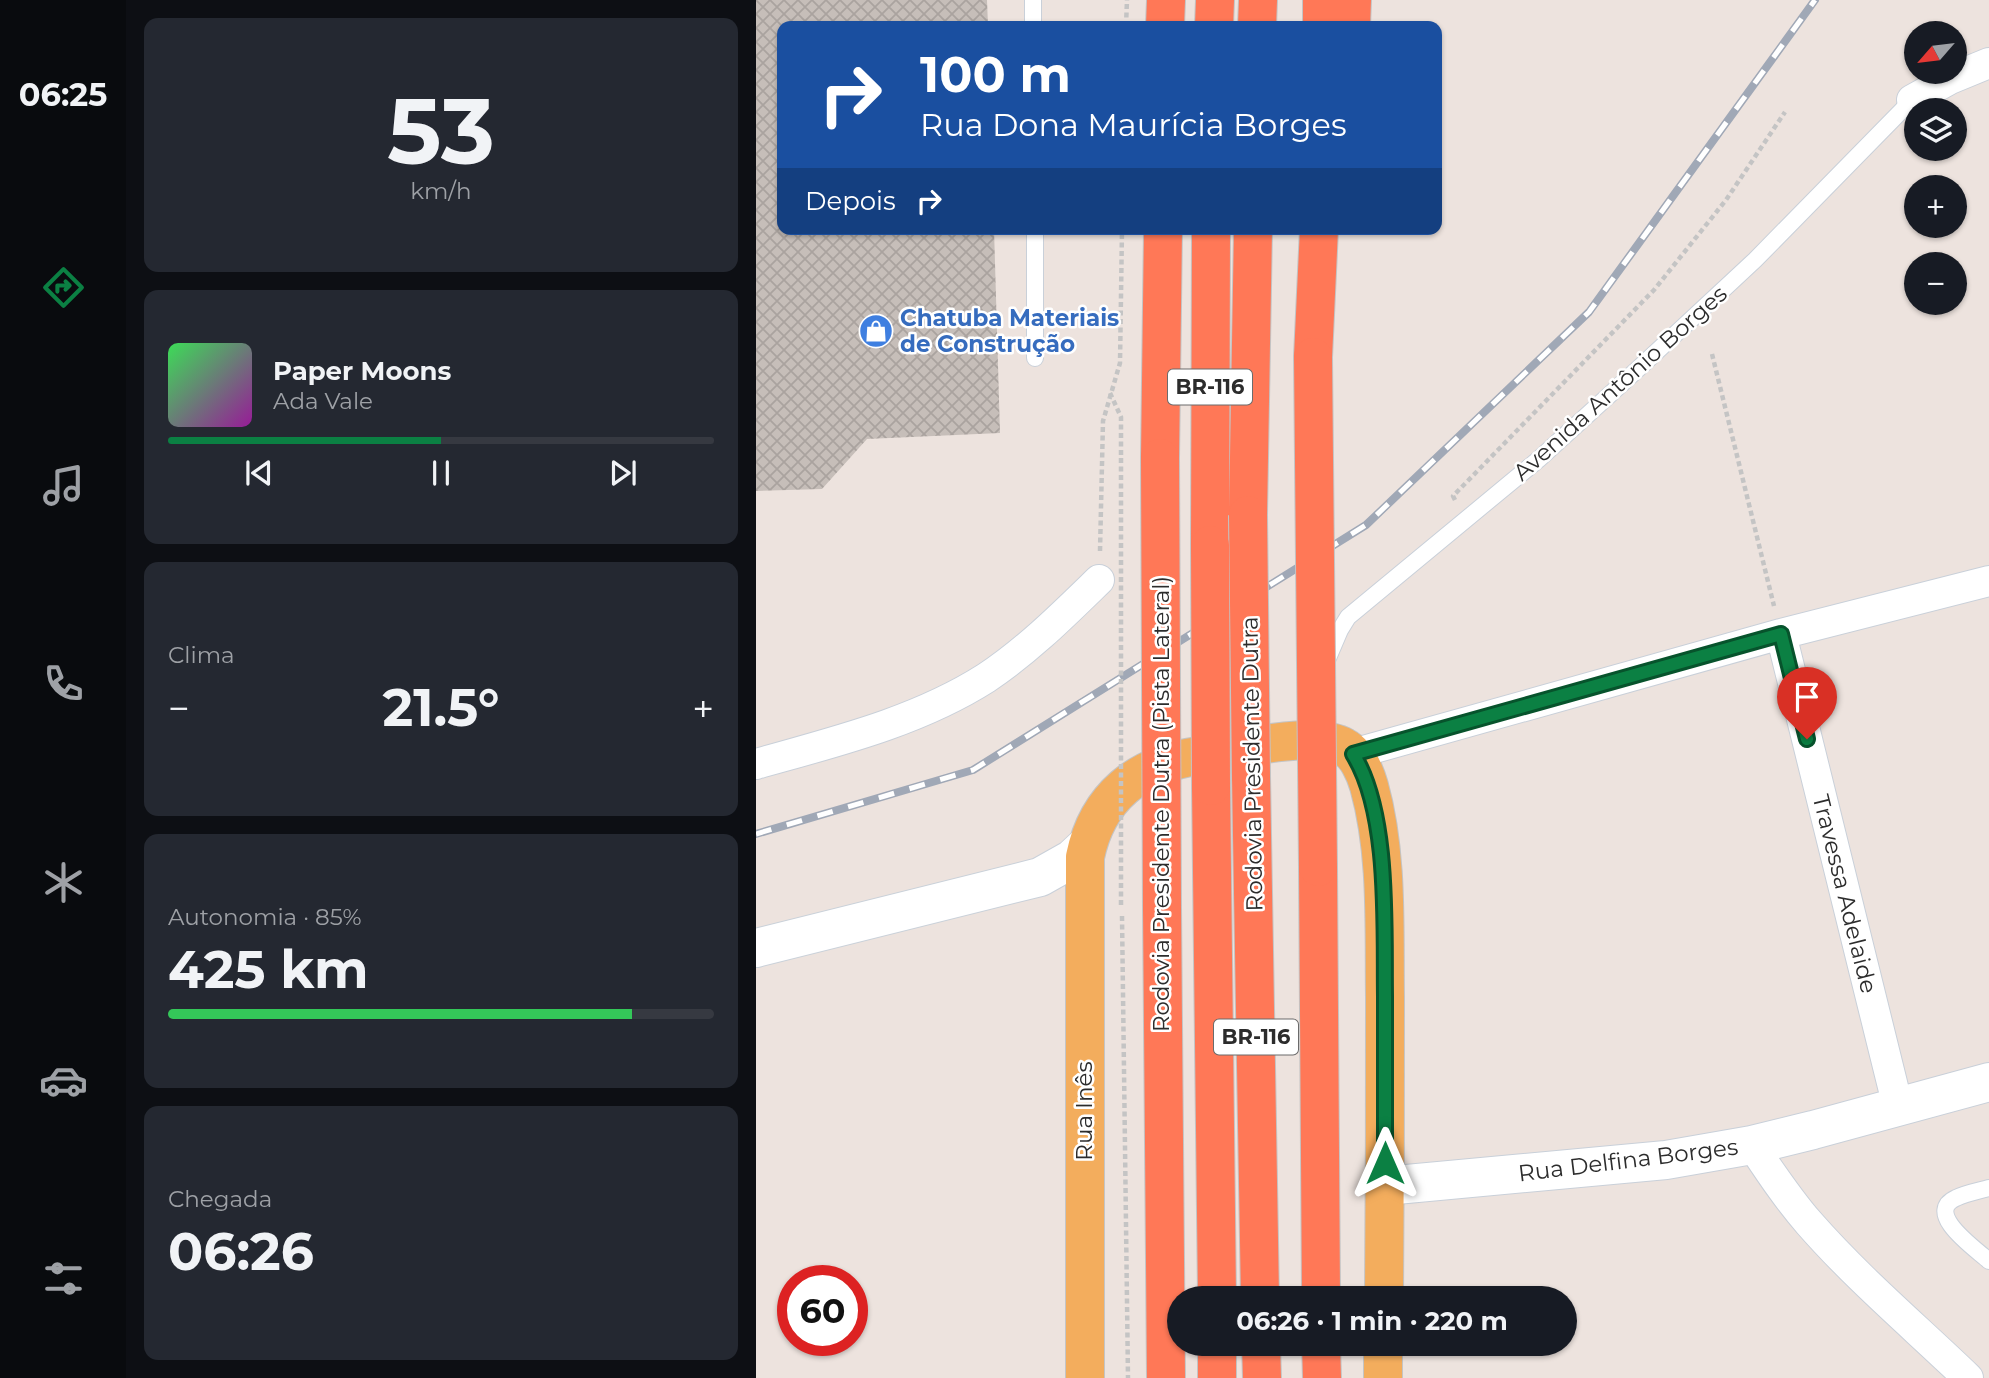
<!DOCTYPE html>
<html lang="pt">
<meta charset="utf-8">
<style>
:root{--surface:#171b24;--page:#242831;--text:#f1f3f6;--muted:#9ea1a6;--line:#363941;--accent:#0b8043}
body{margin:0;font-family:Montserrat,sans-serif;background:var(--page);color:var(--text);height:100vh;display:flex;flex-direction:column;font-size:26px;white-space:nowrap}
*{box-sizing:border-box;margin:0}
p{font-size:23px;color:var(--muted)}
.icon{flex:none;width:38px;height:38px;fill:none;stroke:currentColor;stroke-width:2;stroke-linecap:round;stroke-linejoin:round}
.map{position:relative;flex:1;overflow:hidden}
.details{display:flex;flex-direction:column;gap:18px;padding:18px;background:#0d0f14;width:630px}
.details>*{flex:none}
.hud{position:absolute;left:21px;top:21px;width:665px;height:214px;border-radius:14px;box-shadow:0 2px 5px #0004;background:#1a4fa0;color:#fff;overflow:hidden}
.needle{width:46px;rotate:242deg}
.buttons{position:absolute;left:1148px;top:21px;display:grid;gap:14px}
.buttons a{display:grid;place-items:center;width:63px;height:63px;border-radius:50%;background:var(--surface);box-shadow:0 2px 5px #0004;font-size:35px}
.speed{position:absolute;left:21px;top:1265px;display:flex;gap:14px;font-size:35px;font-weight:700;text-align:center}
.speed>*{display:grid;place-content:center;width:91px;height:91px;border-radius:50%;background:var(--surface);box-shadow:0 2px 5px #0004;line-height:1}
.speed .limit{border:10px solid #d22;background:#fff;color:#111}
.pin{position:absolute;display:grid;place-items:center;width:60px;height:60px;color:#fff;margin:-72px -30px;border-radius:50% 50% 50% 0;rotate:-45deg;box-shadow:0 0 7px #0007}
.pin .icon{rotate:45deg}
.me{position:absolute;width:77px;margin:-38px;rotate:0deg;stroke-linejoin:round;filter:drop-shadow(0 0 5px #0008)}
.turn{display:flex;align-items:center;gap:24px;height:147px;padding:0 28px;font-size:32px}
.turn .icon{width:91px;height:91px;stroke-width:2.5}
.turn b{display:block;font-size:49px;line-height:60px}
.then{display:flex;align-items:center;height:66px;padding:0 28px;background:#0003;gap:14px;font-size:26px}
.big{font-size:52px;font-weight:700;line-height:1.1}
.details .tile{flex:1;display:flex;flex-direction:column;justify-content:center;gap:10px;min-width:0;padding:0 24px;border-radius:14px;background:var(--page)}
.details .dial{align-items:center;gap:0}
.dial b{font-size:91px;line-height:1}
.song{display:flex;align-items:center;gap:21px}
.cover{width:84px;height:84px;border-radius:10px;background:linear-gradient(135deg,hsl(130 70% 55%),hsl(300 70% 35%))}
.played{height:7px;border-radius:4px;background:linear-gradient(90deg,var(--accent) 50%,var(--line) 50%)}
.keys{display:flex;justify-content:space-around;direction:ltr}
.heat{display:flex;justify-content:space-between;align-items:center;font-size:38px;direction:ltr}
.charge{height:10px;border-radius:5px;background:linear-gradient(90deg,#34c759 85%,var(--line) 0)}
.trip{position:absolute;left:411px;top:1286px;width:410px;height:70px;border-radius:35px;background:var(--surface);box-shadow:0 2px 5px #0004;font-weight:700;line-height:70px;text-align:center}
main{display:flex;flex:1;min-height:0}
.dock{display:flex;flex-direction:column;width:126px;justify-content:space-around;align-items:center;background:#090b0e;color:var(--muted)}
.dock .icon{width:49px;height:49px}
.dock .active{color:var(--accent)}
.dock b{font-size:32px;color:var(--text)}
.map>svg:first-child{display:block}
.building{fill:url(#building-cross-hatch)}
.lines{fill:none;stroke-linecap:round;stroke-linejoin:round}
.lane-casing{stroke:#c9d0d9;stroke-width:18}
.street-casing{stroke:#c9d0d9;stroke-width:32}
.secondary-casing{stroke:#c9d0d9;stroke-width:40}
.primary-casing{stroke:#c4c4c4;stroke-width:40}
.highway-casing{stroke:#c4c4c4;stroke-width:40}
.path{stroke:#c4c4c4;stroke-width:4.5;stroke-dasharray:5 3.5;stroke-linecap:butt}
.lane{stroke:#fff;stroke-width:16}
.street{stroke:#fff;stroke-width:30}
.secondary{stroke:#fff;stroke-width:38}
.primary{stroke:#f3ad5d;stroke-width:38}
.highway{stroke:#ff7857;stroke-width:38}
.rail-casing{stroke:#a0a8b6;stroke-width:8}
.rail{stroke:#fff;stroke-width:5;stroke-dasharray:16;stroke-linecap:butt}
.highway-bridge-casing{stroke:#c4c4c4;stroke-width:40;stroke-linecap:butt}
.path-bridge{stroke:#c4c4c4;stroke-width:4.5;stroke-dasharray:5 3.5;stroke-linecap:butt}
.highway-bridge{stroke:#ff7857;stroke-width:38}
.route-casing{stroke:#07532c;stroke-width:18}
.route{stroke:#0b8043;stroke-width:12}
.labels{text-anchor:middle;stroke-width:5;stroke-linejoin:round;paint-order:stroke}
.shield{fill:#fff;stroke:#6b6b6b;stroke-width:2}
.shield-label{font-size:21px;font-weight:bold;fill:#2c2c2c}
.shop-label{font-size:23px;font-weight:bold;fill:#366cbe;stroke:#fff;text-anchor:start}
.street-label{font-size:23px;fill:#2c2c2c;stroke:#fff}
</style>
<main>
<nav class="dock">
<b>06:25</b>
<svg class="icon active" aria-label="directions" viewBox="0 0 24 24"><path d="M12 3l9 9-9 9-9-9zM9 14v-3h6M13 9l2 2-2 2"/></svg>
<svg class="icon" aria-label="music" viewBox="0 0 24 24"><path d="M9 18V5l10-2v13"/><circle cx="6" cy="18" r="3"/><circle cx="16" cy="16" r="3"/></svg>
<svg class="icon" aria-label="phone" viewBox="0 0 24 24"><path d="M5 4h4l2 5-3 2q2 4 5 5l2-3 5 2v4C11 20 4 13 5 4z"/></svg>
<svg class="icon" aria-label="climate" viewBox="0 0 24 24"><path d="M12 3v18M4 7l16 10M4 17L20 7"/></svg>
<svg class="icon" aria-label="car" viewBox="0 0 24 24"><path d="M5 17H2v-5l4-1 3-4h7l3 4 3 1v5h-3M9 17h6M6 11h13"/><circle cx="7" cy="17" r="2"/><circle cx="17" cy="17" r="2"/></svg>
<svg class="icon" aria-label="filters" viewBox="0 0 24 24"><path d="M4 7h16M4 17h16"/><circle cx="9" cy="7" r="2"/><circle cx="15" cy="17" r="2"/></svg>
</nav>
<section class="details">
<div class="tile dial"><b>53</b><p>km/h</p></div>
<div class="tile">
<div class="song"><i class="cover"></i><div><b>Paper Moons</b><p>Ada Vale</p></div></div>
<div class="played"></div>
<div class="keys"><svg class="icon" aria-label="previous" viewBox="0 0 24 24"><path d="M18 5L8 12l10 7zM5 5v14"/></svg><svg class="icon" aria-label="pause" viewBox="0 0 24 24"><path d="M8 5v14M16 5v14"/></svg><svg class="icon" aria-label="next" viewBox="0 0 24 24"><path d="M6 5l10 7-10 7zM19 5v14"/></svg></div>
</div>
<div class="tile"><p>Clima</p>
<div class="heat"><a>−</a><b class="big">21.5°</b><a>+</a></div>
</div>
<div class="tile"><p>Autonomia · 85%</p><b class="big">425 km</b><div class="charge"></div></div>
<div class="tile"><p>Chegada</p><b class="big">06:26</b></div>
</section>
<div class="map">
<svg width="1233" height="1378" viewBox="0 0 1233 1378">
<defs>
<pattern id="building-cross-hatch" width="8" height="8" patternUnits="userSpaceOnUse" patternTransform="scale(1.75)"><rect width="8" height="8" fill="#c6beb9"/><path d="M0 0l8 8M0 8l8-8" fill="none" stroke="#aaa39f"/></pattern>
</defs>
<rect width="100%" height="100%" fill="#ede3de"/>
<path class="building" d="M0 0H231L232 26H26V229H238L244 433 111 439 66 489 0 491Z"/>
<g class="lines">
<g class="lane-casing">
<path id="lane" d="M277 0V26
M279 229V358
M572 658 584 630 592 617 783 459 883 368 999 260 1156 100
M1233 1188C1222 1191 1210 1193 1200 1198 1167 1213 1220 1249 1233 1261"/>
</g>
<g class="street-casing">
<path id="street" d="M1156 100 1194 79 1233 63
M1025 634 1142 1107
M597 754 1025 634 1233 581
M0 764C78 742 161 722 230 678 272 650 307 615 343 580
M996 1145C1014 1172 1032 1199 1053 1223 1102 1279 1159 1327 1212 1378"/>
</g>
<g class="secondary-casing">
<path id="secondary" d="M0 948 284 877 316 859 331 845
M629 1186 910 1160 996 1145 1057 1130 1233 1082"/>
</g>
<g class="primary-casing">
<path id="primary" d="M329 1378V857C341 797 383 764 442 756 476 750 559 730 588 747 601 754 609 772 613 786 632 854 628 928 629 997 629 1097 629 1198 628 1298
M627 1378V1344"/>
</g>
<g class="highway-casing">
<path id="highway" d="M409 26 410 0
M458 26 459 0
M501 26 502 0
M566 26V0
M595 26 596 0
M557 357 563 229
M404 458 407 229
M492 515 497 229
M454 545 455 229
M495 776 504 1298
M455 786 461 1298
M562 867 565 1298
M406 907 410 1378
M461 1344V1378
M505 1344 506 1378
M565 1344 566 1378"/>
</g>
<path class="path" d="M370 26 371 0
M956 354 1018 606
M354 393 365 417V458
M699 500 697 496 898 290 970 200 1029 112
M344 551 347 421 364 363 366 229
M366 916 372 1378"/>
<use href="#lane" class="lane"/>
<use href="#street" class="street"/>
<use href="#secondary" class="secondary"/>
<use href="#primary" class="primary"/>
<use href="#highway" class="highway"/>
<g class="rail-casing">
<path id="rail" d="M0 834 217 770 610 525 833 312 1059 0"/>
</g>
<use href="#rail" class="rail"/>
<g class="highway-bridge-casing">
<path id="highway-bridge" d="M557 357 562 867
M404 458 406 907
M492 515 495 776
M454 545 455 786"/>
</g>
<path class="path-bridge" d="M365 458V908"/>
<use href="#highway-bridge" class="highway-bridge"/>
</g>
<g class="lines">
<g class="route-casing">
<path id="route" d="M629 1163C629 1108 629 1052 629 996 628 927 634 813 597 754L1025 634 1051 739"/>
</g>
<use href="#route" class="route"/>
</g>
<defs>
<g id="shop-disc" transform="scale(1.75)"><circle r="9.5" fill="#3f7fe0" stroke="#fff"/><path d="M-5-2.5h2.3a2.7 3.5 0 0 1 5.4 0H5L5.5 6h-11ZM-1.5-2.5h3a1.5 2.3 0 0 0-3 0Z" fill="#fff"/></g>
</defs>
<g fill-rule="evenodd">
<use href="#shop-disc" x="120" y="331"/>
</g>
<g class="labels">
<g class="shield">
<rect x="412" y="369.5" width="84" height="35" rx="5"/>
<rect x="458" y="1019.5" width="84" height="35" rx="5"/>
</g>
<g class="shield-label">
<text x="454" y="394">BR-116</text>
<text x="500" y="1044">BR-116</text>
</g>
<g class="shop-label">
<text x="144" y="326">Chatuba Materiais<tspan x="144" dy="26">de Construção</tspan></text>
</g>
<g class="street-label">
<text transform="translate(864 383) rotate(-42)" y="8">Avenida Antônio Borges</text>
<text transform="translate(496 764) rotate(-91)" y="8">Rodovia Presidente Dutra</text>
<text transform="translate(405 804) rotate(-90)" y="8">Rodovia Presidente Dutra (Pista Lateral)</text>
<text transform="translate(1089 894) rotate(76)" y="8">Travessa Adelaide</text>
<text transform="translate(328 1111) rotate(-90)" y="8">Rua Inês</text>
<text transform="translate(872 1160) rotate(-7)" y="8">Rua Delfina Borges</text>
</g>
</g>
</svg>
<div class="buttons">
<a><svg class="needle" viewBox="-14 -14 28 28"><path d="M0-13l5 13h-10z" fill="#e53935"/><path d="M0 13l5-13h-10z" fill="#9ea1a6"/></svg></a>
<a><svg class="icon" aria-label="layers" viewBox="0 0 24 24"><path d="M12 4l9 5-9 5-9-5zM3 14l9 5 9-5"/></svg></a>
<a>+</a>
<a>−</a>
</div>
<div class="speed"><div class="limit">60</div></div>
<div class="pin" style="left:1051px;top:739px;background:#d93025"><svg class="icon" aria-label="arrive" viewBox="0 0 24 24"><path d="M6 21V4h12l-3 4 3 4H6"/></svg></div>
<svg class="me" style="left:629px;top:1163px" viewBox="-20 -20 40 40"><path d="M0-17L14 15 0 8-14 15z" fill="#0b8043" stroke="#fff" stroke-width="4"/></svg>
<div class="trip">06:26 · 1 min · 220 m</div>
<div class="hud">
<div class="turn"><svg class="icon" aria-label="right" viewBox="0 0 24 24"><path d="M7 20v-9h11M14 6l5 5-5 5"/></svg><div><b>100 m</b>Rua Dona Maurícia Borges</div></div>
<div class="then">Depois<svg class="icon" aria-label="right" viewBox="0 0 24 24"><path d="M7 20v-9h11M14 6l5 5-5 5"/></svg></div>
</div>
</div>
</main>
